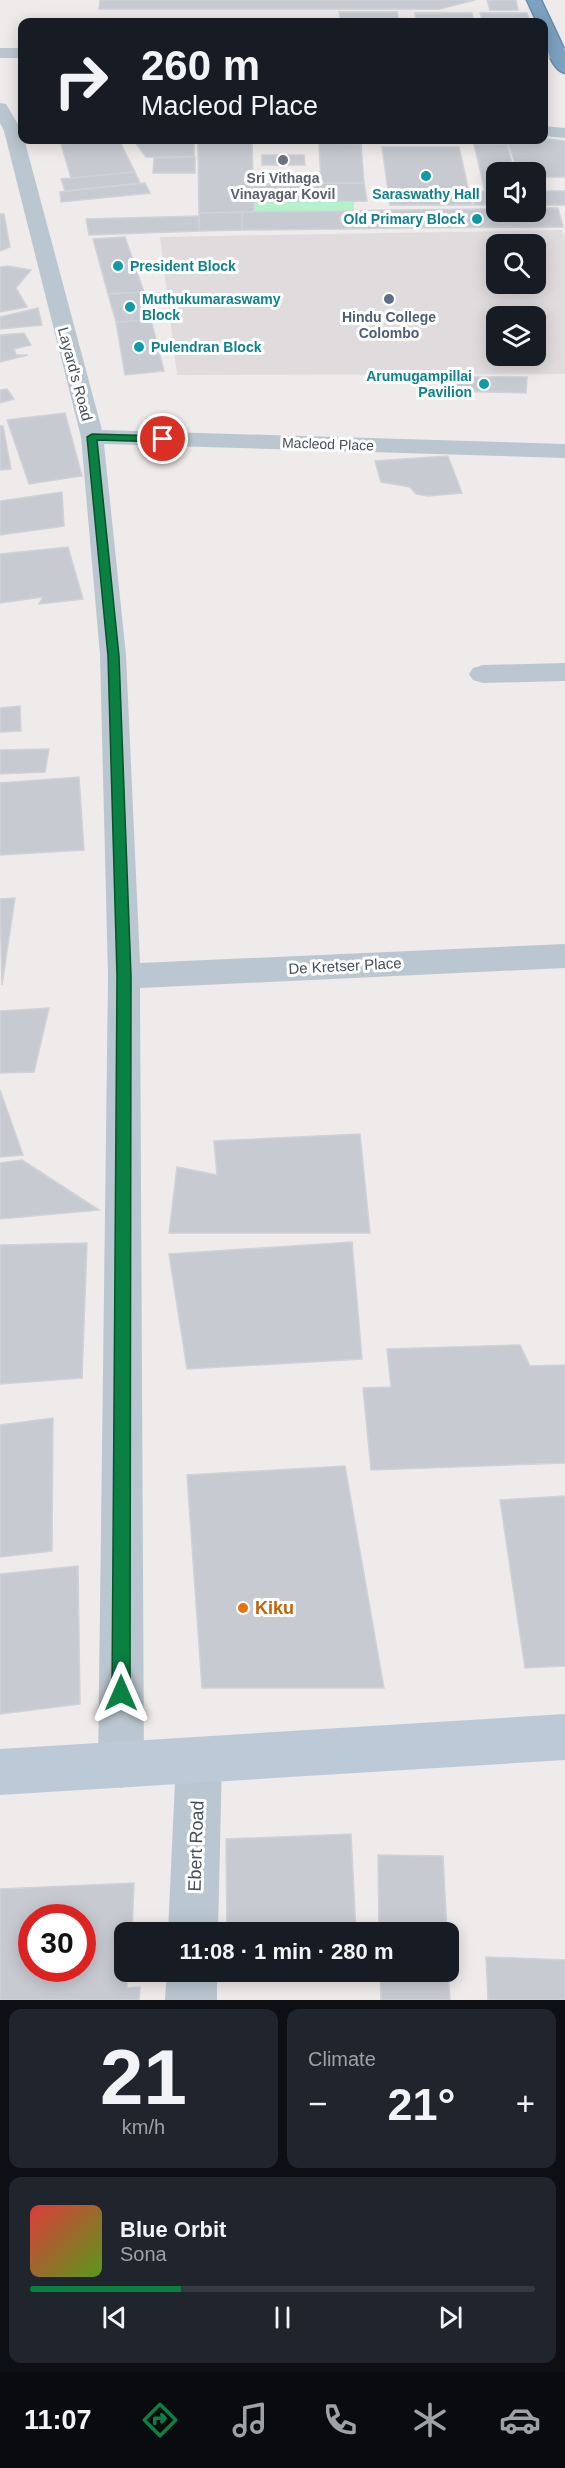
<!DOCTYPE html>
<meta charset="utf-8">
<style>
:root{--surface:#171b24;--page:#20242c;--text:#f1f3f6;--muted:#9ea1a6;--line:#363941;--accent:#0b8043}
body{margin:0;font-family:Helvetica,sans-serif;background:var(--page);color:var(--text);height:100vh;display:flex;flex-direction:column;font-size:22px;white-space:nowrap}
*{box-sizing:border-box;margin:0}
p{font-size:20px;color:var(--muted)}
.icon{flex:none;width:33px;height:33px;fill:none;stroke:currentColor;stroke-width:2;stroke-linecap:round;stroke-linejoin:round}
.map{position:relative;height:2000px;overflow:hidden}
.details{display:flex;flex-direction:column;gap:9px;padding:9px;background:#0d0f14;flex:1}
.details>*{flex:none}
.guide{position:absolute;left:18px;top:18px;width:530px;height:126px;border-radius:12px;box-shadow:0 3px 15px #0003;background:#171b24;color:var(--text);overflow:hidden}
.buttons{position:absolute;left:486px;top:162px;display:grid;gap:12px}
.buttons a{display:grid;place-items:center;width:60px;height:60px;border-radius:12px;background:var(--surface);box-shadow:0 3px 15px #0003;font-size:30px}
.speed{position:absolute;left:18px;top:1904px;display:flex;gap:12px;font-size:30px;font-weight:700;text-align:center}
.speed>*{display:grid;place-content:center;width:78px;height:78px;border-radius:50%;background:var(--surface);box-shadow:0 3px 15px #0003;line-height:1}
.speed .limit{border:9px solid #d22;background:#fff;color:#111}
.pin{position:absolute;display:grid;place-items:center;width:51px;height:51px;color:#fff;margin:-26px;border:3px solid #fff;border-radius:50%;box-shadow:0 2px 6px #0007}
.me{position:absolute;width:66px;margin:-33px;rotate:0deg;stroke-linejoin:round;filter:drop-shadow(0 0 4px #0008)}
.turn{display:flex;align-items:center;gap:21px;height:126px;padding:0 24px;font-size:27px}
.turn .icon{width:78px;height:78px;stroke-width:2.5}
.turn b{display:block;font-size:42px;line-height:51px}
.big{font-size:45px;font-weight:700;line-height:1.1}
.details .widget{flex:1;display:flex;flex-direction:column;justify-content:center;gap:9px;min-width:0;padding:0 21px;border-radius:12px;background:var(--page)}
.details .dial{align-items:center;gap:0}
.dial b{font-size:78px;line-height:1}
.song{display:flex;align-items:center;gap:18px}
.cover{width:72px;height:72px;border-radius:9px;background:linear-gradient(135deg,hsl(0 70% 55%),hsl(90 70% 35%))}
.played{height:6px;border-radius:3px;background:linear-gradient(90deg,var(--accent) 30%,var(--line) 30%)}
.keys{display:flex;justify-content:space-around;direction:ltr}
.heat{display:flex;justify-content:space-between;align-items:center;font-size:33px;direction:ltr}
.details .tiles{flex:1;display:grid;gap:9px;grid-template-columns:1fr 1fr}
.widget:last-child{grid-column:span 2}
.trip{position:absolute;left:114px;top:1922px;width:345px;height:60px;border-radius:12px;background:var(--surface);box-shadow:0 3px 15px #0003;font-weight:700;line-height:60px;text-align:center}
.dock{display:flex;height:96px;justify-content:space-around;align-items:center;background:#090b0e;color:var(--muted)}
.dock .icon{width:42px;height:42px}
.dock .on{color:var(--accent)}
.dock b{font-size:27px;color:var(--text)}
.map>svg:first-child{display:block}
.education{fill:#e0dcdd;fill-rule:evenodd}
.green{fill:#b3f3c9}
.building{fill:#c7cbd1;stroke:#cfd2d8;stroke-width:1.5;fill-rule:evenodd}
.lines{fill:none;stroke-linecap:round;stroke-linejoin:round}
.highway-casing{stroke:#698cac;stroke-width:3}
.street{fill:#bac7d0;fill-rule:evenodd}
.secondary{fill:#bccad8;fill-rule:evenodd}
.highway{fill:#7da1c1;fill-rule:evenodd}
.route{fill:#0b8043;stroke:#07532c;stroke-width:1.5}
.worship-dot{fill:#6b7280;stroke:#fff;stroke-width:2}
.culture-dot{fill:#0f9aa8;stroke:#fff;stroke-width:2}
.service-dot{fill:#5c6f8a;stroke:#fff;stroke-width:2}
.food-dot{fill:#e8710a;stroke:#fff;stroke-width:2}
.labels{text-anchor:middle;stroke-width:6;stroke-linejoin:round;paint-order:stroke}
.far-worship-label{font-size:14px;font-weight:bold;fill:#5b616d;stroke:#fff}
.far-culture-label{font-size:14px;font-weight:bold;fill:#0d838f;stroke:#fff;text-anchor:start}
.far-service-label{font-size:14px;font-weight:bold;fill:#4e5e75;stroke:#fff}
.far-street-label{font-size:14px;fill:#42505b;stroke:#fff}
.street-label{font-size:15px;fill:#42505b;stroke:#fff}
.near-food-label{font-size:18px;font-weight:bold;fill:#c56008;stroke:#fff;text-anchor:start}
.near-street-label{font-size:18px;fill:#42505b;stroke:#fff}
</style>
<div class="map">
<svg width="565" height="2000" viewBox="0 0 565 2000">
<rect width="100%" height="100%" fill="#efebeb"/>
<path class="education" d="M562 230 565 240V374L177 375 160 237ZM496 244H536V284H496ZM496 316H536V356H496Z"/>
<path class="green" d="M354 201V211L254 212V202Z"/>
<path class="building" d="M100 0H475L440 9H99Z
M487 0H516L518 10H490Z
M339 12H397L399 22H341Z
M415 13H472L474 22H416Z
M480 13H527L530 22H483Z
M549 139 565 141V177H536V172H518L507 140Z
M119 140 135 172 71 178 61 144Z
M134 141H194V156L146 157Z
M252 142 254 212 199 213 198 143Z
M319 143 361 144 364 183H321Z
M474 144H507L514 172H496V205H474L471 191H485Z
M382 147H459L472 205H390Z
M262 155H304L305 165H262Z
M195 157V173H153L154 158Z
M135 172 140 183 65 191 61 179Z
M145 183 150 193 61 202 60 192Z
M364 183 367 201 254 202 253 184Z
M536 191H565V205H536Z
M536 208H558L563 227 397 228 390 210 496 209V212H536Z
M390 210 397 228 342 229 338 211Z
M338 211 342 229 242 230V212Z
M242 212V230L199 231V213Z
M0 214H4L10 247 0 251Z
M199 216V231L89 235 86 219Z
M125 237 144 292 108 294 93 239Z
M8 266 31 270 16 288 27 307 0 312V267Z
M144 292 151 320 116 322 108 294Z
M38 308 42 325 0 329V317Z
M151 320 164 371 125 375 116 322Z
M24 333 31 345 14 349 16 355H28L0 362V335Z
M442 377H527L526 393 441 391Z
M7 389 14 399 0 403V390Z
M65 413 82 476 29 484 7 420Z
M0 426H3L11 469 0 470Z
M448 456 462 493 428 496 416 494 410 487 381 482 375 461Z
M62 492 64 526 0 535V501Z
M68 547 83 599 39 604 43 597 0 603V554Z
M20 706 21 731 0 732V708Z
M49 749 45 772 0 774V750Z
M79 777 84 850 0 855V783Z
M15 898 2 985 0 899Z
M49 1008 34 1072 0 1073V1011Z
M0 1090 23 1155 0 1157Z
M360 1134 370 1233H169L177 1167 217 1175 214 1141Z
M22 1160 99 1210 0 1219V1163Z
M352 1242 362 1359 187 1369 169 1254Z
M87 1243 82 1378 0 1384V1245Z
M520 1345 530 1366 565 1365V1463L371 1470 363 1388 391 1387 387 1349Z
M53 1418 52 1551 0 1557V1425Z
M345 1466 384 1688H202L187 1475Z
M565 1496V1666L525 1668 500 1500Z
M78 1566 80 1704 0 1714V1574Z
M351 1834 356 1932H227L226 1839Z
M378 1855 443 1856 447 1932H379Z
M134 1883 132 1932H124V1971H127V1988L140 1987 139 2000H0V1889ZM32 1917H82V1968H32Z
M486 1957 565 1960V2000H488Z
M227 1971H358L359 1975 227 1981Z
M380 1971H448L450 2000H381Z"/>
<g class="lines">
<g class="highway-casing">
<path id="highway" d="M527 0H541L565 51V73C549 69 543 36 543 22H537Z"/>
</g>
<path class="street" d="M0 48H22V58H0Z
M543 48H565V58H543Z
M0 103 6 104 22 131 102 430 565 444V458L104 444 126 655 140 963 565 944V968L140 988 144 1765 138 1782 121 1788 104 1782 98 1765 108 976 100 655 81 437 4 131 0 123Z
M543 126 565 128V138L543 136Z
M565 663V681L483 683 473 680 469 674 473 668 483 665Z
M199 1737 216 1743 222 1760 218 1932H168L176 1760 182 1743Z
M167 1971H217V2000H165Z"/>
<path class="secondary" d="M565 1714V1760L0 1795V1749Z"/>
<use href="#highway" class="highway"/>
</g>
<path class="route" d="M92 434 163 436 167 439 163 442 97 440 119 656 131 976 130 1693 128 1700 121 1702 114 1700 112 1693 117 976 108 656 87 437Z"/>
<circle class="worship-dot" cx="283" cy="160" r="6"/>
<g class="culture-dot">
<circle cx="426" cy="176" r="6"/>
<circle cx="477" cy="219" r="6"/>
<circle cx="118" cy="266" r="6"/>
<circle cx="130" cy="307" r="6"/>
<circle cx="139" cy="347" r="6"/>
<circle cx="484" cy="384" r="6"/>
</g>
<circle class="service-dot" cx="389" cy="299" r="6"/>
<circle class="food-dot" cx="243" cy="1608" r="6"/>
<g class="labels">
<g class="far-worship-label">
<text x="283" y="183">Sri Vithaga<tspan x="283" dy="16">Vinayagar Kovil</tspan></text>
</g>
<g class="far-culture-label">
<text x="426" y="199" text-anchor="middle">Saraswathy Hall</text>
<text x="465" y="224" text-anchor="end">Old Primary Block</text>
<text x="130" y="271">President Block</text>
<text x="142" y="304">Muthukumaraswamy<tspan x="142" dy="16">Block</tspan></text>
<text x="151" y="352">Pulendran Block</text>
<text x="472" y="381" text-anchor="end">Arumugampillai<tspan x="472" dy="16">Pavilion</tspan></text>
</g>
<g class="far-service-label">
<text x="389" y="322">Hindu College<tspan x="389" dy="16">Colombo</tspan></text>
</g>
<g class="far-street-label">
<text transform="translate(328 444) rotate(2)" y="5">Macleod Place</text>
</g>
<g class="street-label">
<text transform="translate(75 374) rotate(75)" y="5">Layard's Road</text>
<text transform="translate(345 966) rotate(-3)" y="5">De Kretser Place</text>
</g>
<g class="near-food-label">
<text x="255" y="1614">Kiku</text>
</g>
<g class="near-street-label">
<text transform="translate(196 1846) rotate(-88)" y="6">Ebert Road</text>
</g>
</g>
</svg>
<div class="buttons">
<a><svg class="icon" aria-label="sound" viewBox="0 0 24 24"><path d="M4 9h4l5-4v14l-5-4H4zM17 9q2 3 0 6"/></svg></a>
<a><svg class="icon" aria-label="search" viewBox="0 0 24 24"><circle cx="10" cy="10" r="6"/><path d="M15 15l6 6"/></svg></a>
<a><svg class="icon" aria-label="layers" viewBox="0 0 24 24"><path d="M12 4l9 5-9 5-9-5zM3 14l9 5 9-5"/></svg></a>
</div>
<div class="speed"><div class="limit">30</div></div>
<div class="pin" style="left:163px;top:439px;background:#d93025"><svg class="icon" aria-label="arrive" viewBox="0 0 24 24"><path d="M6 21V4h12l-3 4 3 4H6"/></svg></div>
<svg class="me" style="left:121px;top:1693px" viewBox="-20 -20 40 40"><path d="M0-17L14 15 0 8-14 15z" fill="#0b8043" stroke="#fff" stroke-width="4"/></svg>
<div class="trip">11:08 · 1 min · 280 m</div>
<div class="guide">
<div class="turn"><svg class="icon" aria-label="right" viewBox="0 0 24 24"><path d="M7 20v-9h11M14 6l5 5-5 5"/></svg><div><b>260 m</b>Macleod Place</div></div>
</div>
</div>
<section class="details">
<div class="tiles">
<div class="widget dial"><b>21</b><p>km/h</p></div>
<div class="widget"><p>Climate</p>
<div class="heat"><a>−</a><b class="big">21°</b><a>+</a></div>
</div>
<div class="widget">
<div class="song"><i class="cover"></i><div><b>Blue Orbit</b><p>Sona</p></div></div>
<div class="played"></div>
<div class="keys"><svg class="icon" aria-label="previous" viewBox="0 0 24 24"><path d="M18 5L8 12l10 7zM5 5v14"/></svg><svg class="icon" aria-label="pause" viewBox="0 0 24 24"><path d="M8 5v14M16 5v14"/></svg><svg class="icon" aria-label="next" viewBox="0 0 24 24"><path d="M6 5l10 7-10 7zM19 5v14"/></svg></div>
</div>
</div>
</section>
<nav class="dock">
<b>11:07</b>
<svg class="icon on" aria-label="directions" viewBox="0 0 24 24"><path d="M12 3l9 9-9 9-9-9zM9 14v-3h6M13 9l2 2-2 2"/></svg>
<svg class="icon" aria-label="music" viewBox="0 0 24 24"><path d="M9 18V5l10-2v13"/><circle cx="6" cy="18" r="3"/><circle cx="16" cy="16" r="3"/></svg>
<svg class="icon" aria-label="phone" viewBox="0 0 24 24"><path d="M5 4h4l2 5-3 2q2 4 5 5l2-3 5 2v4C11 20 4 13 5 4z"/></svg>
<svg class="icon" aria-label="climate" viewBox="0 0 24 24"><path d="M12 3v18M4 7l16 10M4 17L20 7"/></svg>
<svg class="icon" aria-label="car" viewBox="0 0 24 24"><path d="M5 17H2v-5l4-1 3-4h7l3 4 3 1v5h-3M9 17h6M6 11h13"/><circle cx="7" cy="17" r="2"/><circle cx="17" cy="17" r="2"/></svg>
</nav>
